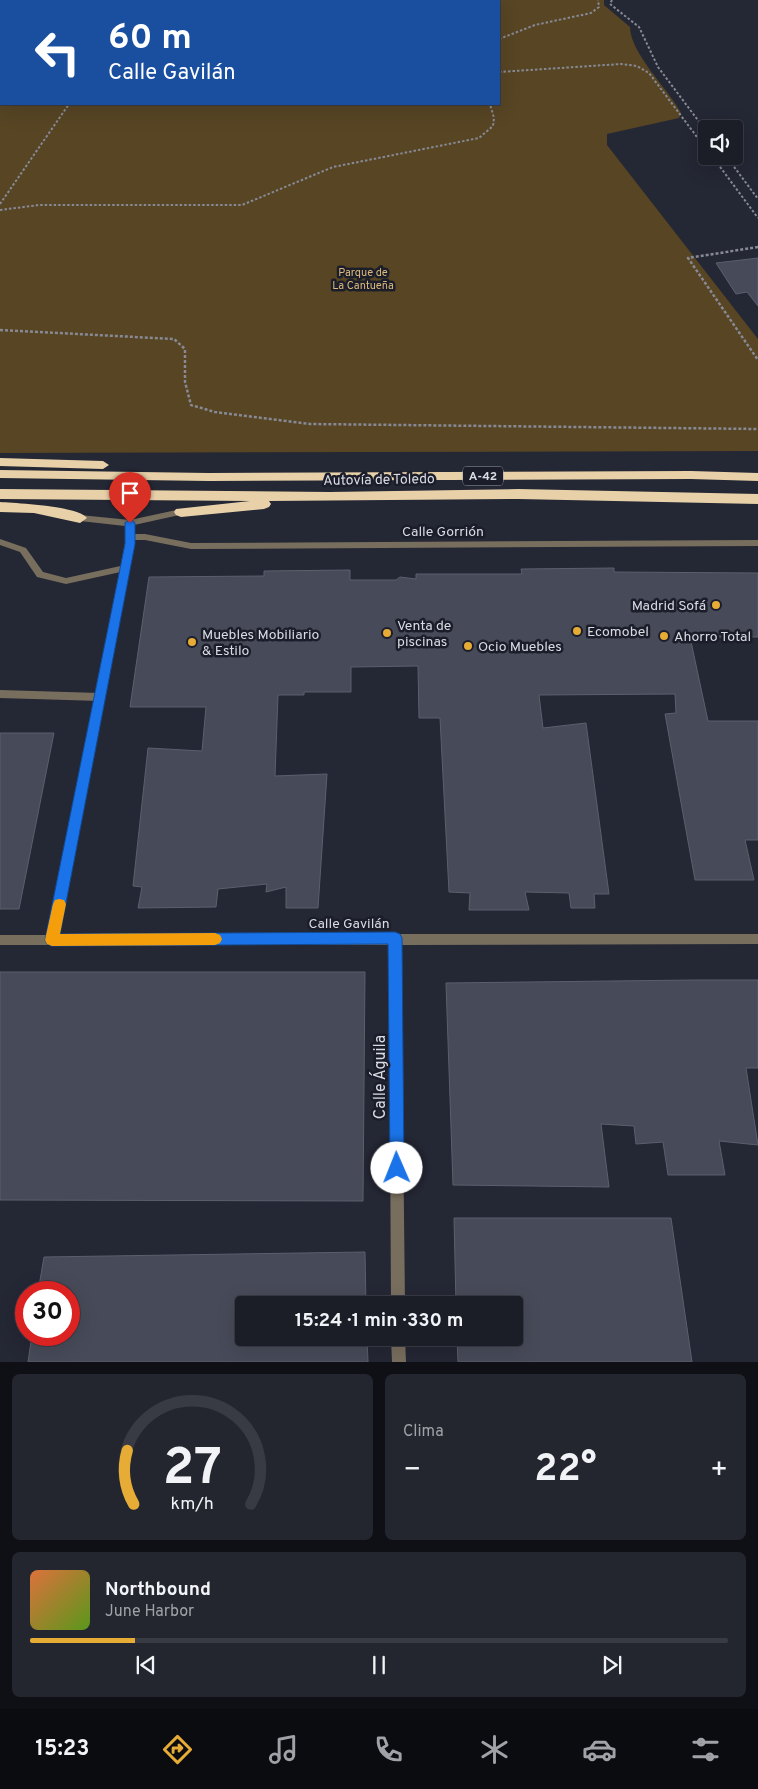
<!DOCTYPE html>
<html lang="es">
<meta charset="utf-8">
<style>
:root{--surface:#1b1d27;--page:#24262f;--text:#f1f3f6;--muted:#a0a2a7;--line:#393b44;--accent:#e6ac36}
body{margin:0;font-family:Overpass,sans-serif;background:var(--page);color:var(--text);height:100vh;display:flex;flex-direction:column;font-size:19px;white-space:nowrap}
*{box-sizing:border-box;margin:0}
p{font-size:16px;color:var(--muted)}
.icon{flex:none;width:28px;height:28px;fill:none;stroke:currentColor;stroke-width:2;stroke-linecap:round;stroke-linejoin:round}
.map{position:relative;height:1362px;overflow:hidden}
.panel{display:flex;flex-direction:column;gap:12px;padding:12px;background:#0f1015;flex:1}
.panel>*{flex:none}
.guide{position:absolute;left:0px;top:0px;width:500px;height:105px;box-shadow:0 5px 20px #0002,0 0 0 1px var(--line);background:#1a4fa0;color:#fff;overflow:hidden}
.buttons{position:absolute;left:698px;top:120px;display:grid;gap:10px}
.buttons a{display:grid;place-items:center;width:45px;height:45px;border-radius:5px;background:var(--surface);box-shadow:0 5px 20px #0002,0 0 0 1px var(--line);font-size:25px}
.speed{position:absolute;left:15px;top:1281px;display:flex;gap:10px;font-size:25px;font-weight:700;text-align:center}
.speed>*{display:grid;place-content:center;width:65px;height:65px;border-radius:50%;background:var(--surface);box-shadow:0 5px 20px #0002,0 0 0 1px var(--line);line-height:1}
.speed .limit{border:8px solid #d22;background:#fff;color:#111}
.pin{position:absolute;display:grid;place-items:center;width:42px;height:42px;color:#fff;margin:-51px -21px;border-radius:50% 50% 50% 0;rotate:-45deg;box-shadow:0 0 5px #0007}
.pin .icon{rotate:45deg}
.me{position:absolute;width:55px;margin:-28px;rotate:359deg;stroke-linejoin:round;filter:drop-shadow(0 0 4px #0008)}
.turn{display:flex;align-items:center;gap:18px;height:105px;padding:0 25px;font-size:22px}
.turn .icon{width:65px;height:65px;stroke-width:2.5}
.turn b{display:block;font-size:35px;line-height:42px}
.big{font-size:38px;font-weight:700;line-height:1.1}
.panel .card{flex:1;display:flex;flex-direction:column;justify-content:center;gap:8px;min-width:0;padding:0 18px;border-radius:8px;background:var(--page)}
.panel .dial{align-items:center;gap:0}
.dial svg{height:130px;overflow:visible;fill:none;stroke:var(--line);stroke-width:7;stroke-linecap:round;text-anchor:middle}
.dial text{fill:var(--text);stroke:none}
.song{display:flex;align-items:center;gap:15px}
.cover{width:60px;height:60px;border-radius:8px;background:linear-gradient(135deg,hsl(20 70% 55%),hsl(90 70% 35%))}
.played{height:5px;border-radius:2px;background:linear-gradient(90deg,var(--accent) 15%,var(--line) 15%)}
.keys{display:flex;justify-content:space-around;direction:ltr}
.heat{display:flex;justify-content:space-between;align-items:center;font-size:28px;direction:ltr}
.panel .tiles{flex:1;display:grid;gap:12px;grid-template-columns:1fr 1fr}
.card:last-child{grid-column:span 2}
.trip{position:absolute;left:235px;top:1296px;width:288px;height:50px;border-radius:5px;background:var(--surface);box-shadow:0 5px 20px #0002,0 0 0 1px var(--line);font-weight:700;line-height:50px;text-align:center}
.tabs{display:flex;height:80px;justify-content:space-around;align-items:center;background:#0b0c10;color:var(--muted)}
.tabs .icon{width:35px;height:35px}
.tabs .current{color:var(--accent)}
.tabs b{font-size:22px;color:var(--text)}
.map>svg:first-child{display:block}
.green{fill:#574524;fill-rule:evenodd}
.building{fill:#474a58;stroke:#5c5f6e}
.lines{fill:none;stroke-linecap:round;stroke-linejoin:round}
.path-far1{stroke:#878994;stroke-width:2;stroke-dasharray:2.5 2;stroke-linecap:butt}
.path{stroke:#878994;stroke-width:2.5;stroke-dasharray:3 2;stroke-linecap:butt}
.service{fill:#786e5e;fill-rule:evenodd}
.minor{fill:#786e5e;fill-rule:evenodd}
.motorway{fill:#e8d1a9;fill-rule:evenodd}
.route{fill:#1a73e8;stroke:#114b97}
.slow{fill:#f59e0b}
.poi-dot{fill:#e6ac36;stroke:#1b1e2a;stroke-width:2}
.labels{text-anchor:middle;stroke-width:5;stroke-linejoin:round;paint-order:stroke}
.far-park-label{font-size:11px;fill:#dcb87b;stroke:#1b1e2a}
.shield{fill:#1b1e2a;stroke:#a0a2ac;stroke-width:1}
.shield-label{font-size:12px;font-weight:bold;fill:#d9dbe3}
.street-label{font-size:14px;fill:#d9dbe3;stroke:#1b1e2a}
.poi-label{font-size:14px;fill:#d9dbe3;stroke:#1b1e2a;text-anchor:start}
.near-street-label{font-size:16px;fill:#d9dbe3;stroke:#1b1e2a}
</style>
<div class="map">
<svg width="758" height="1362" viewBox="0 0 758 1362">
<rect width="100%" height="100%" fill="#242734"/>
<path class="green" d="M0 0H604V5L630 27C630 53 669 90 681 113L679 118 607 134V145L758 339V451L0 453ZM1 1H499V104H1Z"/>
<path class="building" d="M758 258V306L747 292 736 294 716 263Z
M614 568V572L758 573V637H690L708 721H758V840H745L754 880H695L665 714 676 713 675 694 539 695 543 728 586 723 609 894H594L595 908H571L569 893 525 892 529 910H469L470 893 449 892 440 718H419L418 666 351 667V692H304V695H278L275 776 327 774 318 908H286V887L266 892 267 884 218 889 216 907 138 908 142 887 133 886 148 748 202 751 206 707H130L149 577 264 576V571L350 570V580H396L400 577 416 579V574H522L521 569Z
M0 733H54L19 909H0Z
M0 972H365L363 1201 0 1200Z
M694 980H758V1068H746L758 1145 719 1141 725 1175H668L663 1142 636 1144 634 1126 601 1124 609 1187 453 1185 446 983Z
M454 1218H671L692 1362H458L457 1338H514V1305H456Z
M365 1252 366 1305H244V1338H367L368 1362H28L32 1335H69V1292H38L44 1257Z"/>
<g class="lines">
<path class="path-far1" d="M612 0 610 4 639 27 658 67 706 131
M283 1 287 0
M499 39 535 25 591 13 599 7 598 0
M499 72 621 64 637 66 649 73 706 149
M712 156 758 218
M726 156 758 199
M0 204 69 104
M0 210 39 205H242L333 167 479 138 493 126 494 118 490 104"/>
<path class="path" d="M758 247 688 258 758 360
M0 330 174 339 185 349V382L191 405 215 412 310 424 758 429"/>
<path class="service" d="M0 539 26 548 43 572 66 578 125 565 130 568 125 571 66 584 37 577 20 552 0 545Z
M0 690 100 693 104 694 105 697 104 700 100 701 0 698Z"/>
<path class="minor" d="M181 509 184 510 185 512 184 514 134 525 135 534H145L191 543 758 540V546L191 549 145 540H135L59 935 391 934 395 933 399 934H758V944L401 945 405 1305H391L389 945H0V935H47L125 543V526L80 521 76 518 80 515 130 520Z
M391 1338H405L406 1362H392Z"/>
<path class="motorway" d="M0 458 103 461 109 465 103 469 0 466Z
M0 470 209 473 691 471 758 473V481L691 479 209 481 0 478Z
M0 489 330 492 518 489 758 494V504L518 499 269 501 271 504 269 507 264 509 181 517 176 515 174 512 176 509 250 501 0 499Z
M0 502C15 503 79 506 87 518L80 523 34 513 0 512Z"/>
</g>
<path class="route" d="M130 519 135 523V544L60 934 395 932 400 934 402 938 404 1168 402 1173 397 1175 392 1173 390 1168 388 944 52 946 47 944 45 940 125 544V523Z"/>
<path class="slow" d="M59 899 64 900 66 904 60 934 215 933 220 935 222 939 220 943 215 945 52 946 47 944 45 940 53 904 55 900Z"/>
<g class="poi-dot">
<circle cx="716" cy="605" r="5"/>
<circle cx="577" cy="631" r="5"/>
<circle cx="387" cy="633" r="5"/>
<circle cx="664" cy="636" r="5"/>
<circle cx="192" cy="642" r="5"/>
<circle cx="468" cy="646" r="5"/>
</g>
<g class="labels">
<g class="far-park-label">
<text x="363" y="276">Parque de<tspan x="363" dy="13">La Cantueña</tspan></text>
</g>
<rect class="shield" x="463" y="466.5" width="40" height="19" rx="4"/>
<g class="shield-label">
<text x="483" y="480">A-42</text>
</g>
<g class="street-label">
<text transform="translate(379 479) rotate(-1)" y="5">Autovía de Toledo</text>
<text x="443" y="536">Calle Gorrión</text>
<text x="349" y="928">Calle Gavilán</text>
</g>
<g class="poi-label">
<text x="706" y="610" text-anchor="end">Madrid Sofá</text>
<text x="397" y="630">Venta de<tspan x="397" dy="16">piscinas</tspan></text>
<text x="587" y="636">Ecomobel</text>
<text x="202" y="639">Muebles Mobiliario<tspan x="202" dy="16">&amp; Estilo</tspan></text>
<text x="674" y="641">Ahorro Total</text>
<text x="478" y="651">Ocio Muebles</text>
</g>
<g class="near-street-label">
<text transform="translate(379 1077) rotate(-90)" y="6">Calle Águila</text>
</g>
</g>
</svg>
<div class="buttons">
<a><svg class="icon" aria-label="sound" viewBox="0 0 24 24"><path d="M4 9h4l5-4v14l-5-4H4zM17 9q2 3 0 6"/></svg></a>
</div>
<div class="speed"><div class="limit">30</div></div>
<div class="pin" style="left:130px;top:523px;background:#d93025"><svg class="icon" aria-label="arrive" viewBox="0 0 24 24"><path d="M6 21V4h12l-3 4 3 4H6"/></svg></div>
<svg class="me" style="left:397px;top:1168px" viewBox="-20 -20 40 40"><circle r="19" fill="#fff"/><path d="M0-13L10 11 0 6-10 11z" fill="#1a73e8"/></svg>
<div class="trip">15:24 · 1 min · 330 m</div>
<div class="guide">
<div class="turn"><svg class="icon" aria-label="left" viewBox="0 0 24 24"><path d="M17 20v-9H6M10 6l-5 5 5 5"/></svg><div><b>60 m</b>Calle Gavilán</div></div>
</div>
</div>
<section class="panel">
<div class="tiles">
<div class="card dial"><svg viewBox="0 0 100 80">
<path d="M14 69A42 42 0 1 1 86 69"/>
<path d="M14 69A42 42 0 0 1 10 36" stroke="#e6ac36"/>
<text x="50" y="56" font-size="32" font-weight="700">27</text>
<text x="50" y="72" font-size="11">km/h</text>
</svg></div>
<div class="card"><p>Clima</p>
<div class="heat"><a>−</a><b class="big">22°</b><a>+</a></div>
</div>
<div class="card">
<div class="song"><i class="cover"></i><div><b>Northbound</b><p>June Harbor</p></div></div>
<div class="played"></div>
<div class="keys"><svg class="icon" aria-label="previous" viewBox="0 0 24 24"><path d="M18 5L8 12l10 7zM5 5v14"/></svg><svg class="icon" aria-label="pause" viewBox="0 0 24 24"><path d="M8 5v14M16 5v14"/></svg><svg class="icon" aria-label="next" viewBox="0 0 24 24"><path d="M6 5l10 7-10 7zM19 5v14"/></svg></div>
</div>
</div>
</section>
<nav class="tabs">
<b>15:23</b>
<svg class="icon current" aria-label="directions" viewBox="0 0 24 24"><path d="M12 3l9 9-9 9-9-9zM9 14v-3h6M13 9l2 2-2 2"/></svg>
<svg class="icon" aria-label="music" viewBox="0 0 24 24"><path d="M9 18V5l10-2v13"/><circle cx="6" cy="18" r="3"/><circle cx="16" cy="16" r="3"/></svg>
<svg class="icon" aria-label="phone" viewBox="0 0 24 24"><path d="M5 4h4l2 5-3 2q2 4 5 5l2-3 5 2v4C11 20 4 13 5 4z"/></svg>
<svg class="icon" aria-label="climate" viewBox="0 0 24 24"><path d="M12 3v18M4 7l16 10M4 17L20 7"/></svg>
<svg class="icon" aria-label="car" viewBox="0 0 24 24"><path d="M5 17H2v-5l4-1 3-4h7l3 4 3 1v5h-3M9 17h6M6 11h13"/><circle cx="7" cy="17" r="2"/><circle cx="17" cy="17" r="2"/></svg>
<svg class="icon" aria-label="filters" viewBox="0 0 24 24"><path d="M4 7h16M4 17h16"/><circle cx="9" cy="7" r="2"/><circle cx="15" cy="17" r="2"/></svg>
</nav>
